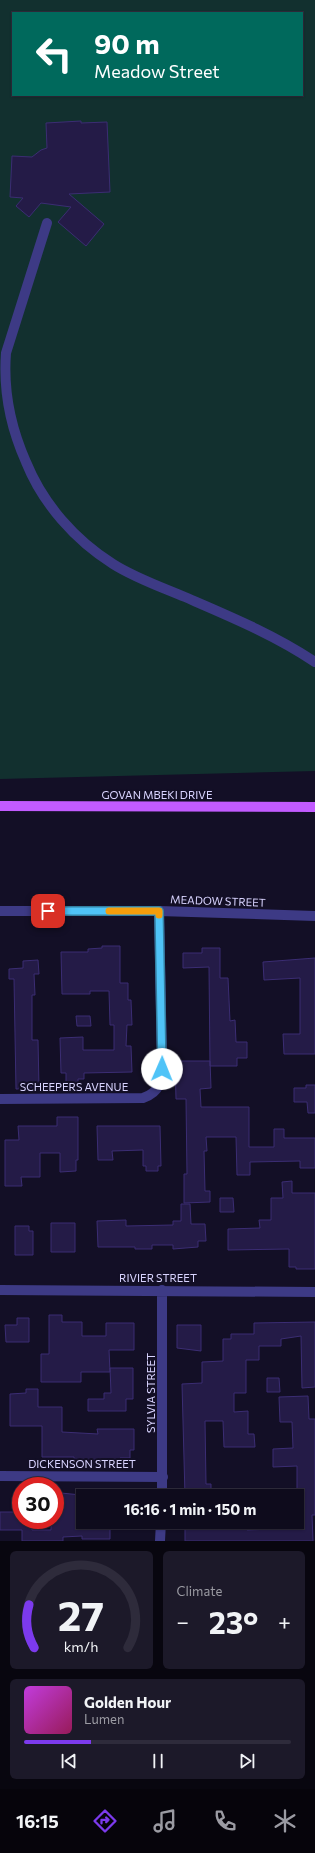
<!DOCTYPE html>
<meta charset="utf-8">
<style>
:root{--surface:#0e0b1c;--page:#1c1929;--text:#f1f3f6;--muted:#9b9ba3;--line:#2e2b3b;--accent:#7c3aed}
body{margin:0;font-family:Commissioner,sans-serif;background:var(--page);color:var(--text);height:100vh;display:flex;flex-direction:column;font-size:15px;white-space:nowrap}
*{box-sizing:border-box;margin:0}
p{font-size:13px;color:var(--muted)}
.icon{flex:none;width:22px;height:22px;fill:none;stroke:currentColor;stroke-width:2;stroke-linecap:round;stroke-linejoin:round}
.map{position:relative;height:1541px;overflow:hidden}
.sheet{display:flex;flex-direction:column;gap:10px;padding:10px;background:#08060f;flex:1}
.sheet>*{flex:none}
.top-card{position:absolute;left:12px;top:12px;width:291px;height:84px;border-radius:0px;box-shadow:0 1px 3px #0004,0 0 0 1px var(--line);background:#00695c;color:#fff;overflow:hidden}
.speed{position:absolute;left:12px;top:1477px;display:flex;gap:8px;font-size:20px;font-weight:700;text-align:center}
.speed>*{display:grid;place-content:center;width:52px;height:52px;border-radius:50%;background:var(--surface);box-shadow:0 1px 3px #0004,0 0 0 1px var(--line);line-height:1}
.speed .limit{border:6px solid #d22;background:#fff;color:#111}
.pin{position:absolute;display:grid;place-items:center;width:34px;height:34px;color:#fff;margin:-17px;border-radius:8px;box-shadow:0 2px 6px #0006}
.me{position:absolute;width:44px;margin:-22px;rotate:1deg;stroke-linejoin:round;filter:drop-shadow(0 0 3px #0008)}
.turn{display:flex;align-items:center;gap:14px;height:84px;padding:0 16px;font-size:18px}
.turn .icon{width:52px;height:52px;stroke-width:2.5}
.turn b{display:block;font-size:28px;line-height:34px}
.big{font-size:30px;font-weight:700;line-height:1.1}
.sheet .widget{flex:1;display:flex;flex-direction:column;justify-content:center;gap:6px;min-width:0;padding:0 14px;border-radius:6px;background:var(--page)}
.sheet .dial{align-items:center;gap:0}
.dial svg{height:104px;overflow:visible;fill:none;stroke:var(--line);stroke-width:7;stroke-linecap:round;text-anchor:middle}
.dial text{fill:var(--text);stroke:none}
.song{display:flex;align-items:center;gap:12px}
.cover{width:48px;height:48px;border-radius:6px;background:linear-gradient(135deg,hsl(290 70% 55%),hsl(330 70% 35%))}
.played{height:4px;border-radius:2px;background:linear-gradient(90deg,var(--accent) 25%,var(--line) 25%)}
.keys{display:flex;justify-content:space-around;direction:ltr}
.heat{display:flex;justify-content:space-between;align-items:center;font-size:22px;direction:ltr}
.sheet .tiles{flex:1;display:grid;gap:10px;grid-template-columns:1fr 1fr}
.widget:last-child{grid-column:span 2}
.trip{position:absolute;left:76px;top:1489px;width:228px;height:40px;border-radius:0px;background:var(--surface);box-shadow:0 1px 3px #0004,0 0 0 1px var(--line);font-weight:700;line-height:40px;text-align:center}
.tabs{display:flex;height:64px;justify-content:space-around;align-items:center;background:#06040b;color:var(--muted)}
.tabs .icon{width:28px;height:28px}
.tabs .active{color:var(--accent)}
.tabs b{font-size:18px;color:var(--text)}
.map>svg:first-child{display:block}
.green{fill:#12302f;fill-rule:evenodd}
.building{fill:#241b47;stroke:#3b2d73}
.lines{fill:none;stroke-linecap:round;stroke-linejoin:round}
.minor{stroke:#3d3a85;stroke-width:10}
.major{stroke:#c25bff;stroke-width:10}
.route-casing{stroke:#337fa1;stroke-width:10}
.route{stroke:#4fc3f7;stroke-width:7}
.slow{stroke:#f59e0b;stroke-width:7}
.labels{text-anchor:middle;stroke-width:4;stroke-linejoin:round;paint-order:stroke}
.street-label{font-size:11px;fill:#d9d4ff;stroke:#130f26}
</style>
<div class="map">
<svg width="315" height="1541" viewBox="0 0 315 1541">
<rect width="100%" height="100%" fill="#130f26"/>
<path class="green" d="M0 0H315V771L0 779ZM13 13H302V95H13Z"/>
<path class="building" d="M81 121V123L107 122 110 192 69 194 104 224 86 246 58 222 71 207 41 203 29 217 16 206 23 198 10 197 12 156 32 157 41 150 47 148 46 123Z
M102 946H120V983H128V1000H131L132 1025H127L126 1046H131L132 1072 84 1073V1079H78V1089H66V1073H61L60 1038 83 1037V1050H114V1025H110L109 991H90V994H62L61 952H88V949L102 948Z
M202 948H220V978H228L230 1021 235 1020 236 1042H247V1058H237V1066H210L209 967 183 968V953H202Z
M315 958V1054H284L283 1034H300V978L264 980 263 962Z
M38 960 39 974H34L35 995H32V1040H38L39 1088 16 1089 14 979H9V969L23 968V961Z
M76 1016H90L91 1026H77Z
M175 1061H210L211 1088 200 1089 201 1107H249V1147H274V1129H284V1138H315V1168H300V1161L250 1162V1175H237L236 1137H206L207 1151H204L205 1191H210V1202L184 1203V1174H187L186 1099H176Z
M306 1085H315V1113H308L307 1102H294V1088H306Z
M57 1117H78V1160H76V1171L60 1172V1153H40V1177H21L22 1186H5V1140H19L18 1126H57Z
M97 1126H160L161 1166H158V1171H146V1166H143V1150L112 1151 113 1160H98Z
M292 1181V1193H315V1269H296V1267H289V1249L228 1250V1229L260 1228 259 1220H271V1198H283L282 1182Z
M220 1198H233L234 1212H220Z
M181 1204H190L191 1224H205L206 1241H198V1247L173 1249V1245H152V1249H135V1247H98L97 1221 126 1220V1226L173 1225V1221H181Z
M51 1223H75V1252H51Z
M15 1226H29V1231H33V1255H15Z
M49 1315H62V1322H82V1336H106V1323H134V1350H109L110 1372H81V1382H41V1354H49Z
M17 1318H29V1342H6L5 1325H17Z
M315 1322V1387L302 1388 301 1336 281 1339V1346H259V1360H246V1393H234V1412L248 1411V1434H254L255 1447H224L223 1421H205L206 1484H211V1496H185L182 1384 202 1383V1362L223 1361V1339H231V1334H254V1323Z
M177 1325H201V1351L177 1348Z
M110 1368H133V1399H126V1411H88V1399H104V1393H111Z
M267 1378H279L280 1392H267Z
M26 1389H38V1407H62V1432L98 1434 97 1429H134V1450H130V1458H120V1466L87 1467V1461H74V1457H42V1426H10V1394L26 1393Z
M308 1396 309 1419H315V1515H312L313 1541H185V1522H247V1530L273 1529V1522H297V1466L273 1467V1449L293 1448 292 1422H280L279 1397Z
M61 1493 81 1495V1521L110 1522V1539H82V1536L63 1537V1541H22V1530H0V1512H21V1520H32V1530H51V1520H55L56 1515V1505H61Z"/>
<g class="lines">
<path class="minor" d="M47 223 6 353C3 392 10 426 26 462 43 504 75 540 113 564 135 578 161 587 185 597 229 616 275 635 315 662
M0 911H159L315 916
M0 1099 143 1098C163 1091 161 1078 162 1060L159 911
M0 1290 315 1292
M162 1290V1496
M0 1476 163 1477
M160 1541 161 1522"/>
<path class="major" d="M0 806 315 807"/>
</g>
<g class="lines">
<g class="route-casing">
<path id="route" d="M48 911H159L162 1069"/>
</g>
<use href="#route" class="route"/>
<path class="slow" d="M109 911H159V915"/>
</g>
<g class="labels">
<g class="street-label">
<text x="157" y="799">GOVAN MBEKI DRIVE</text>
<text transform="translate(218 901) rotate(2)" y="4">MEADOW STREET</text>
<text x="74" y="1091">SCHEEPERS AVENUE</text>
<text x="158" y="1282">RIVIER STREET</text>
<text transform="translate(151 1393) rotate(-90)" y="4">SYLVIA STREET</text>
<text x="82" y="1468">DICKENSON STREET</text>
</g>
</g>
</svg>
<div class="speed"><div class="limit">30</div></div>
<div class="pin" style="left:48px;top:911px;background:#d93025"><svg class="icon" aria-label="arrive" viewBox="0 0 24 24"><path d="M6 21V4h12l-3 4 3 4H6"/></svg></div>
<svg class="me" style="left:162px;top:1069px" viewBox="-20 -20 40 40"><circle r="19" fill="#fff"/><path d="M0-13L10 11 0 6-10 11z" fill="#4fc3f7"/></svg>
<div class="trip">16:16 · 1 min · 150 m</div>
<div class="top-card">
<div class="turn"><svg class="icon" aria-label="left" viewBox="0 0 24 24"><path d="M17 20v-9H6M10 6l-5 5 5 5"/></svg><div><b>90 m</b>Meadow Street</div></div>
</div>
</div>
<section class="sheet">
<div class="tiles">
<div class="widget dial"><svg viewBox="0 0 100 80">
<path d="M14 69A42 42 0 1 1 86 69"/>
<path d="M14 69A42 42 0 0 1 10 36" stroke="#7c3aed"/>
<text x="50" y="56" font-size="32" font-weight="700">27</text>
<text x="50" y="72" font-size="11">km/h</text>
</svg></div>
<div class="widget"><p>Climate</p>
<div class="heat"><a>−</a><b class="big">23°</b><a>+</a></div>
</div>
<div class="widget">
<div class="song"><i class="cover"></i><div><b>Golden Hour</b><p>Lumen</p></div></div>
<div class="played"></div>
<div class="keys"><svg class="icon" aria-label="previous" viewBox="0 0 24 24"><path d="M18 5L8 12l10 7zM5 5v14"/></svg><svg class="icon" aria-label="pause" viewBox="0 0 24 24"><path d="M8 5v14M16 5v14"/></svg><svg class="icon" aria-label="next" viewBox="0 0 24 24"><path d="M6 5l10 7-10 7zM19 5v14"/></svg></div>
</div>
</div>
</section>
<nav class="tabs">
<b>16:15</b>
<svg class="icon active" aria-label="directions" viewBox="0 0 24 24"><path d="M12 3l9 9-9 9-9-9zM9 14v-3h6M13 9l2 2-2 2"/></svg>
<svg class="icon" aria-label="music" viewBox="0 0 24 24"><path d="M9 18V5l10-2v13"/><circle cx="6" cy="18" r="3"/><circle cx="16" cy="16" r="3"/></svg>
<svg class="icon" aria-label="phone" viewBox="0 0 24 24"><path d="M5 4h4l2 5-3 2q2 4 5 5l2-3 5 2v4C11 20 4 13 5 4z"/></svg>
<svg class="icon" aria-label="climate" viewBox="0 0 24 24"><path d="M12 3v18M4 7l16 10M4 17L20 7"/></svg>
</nav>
